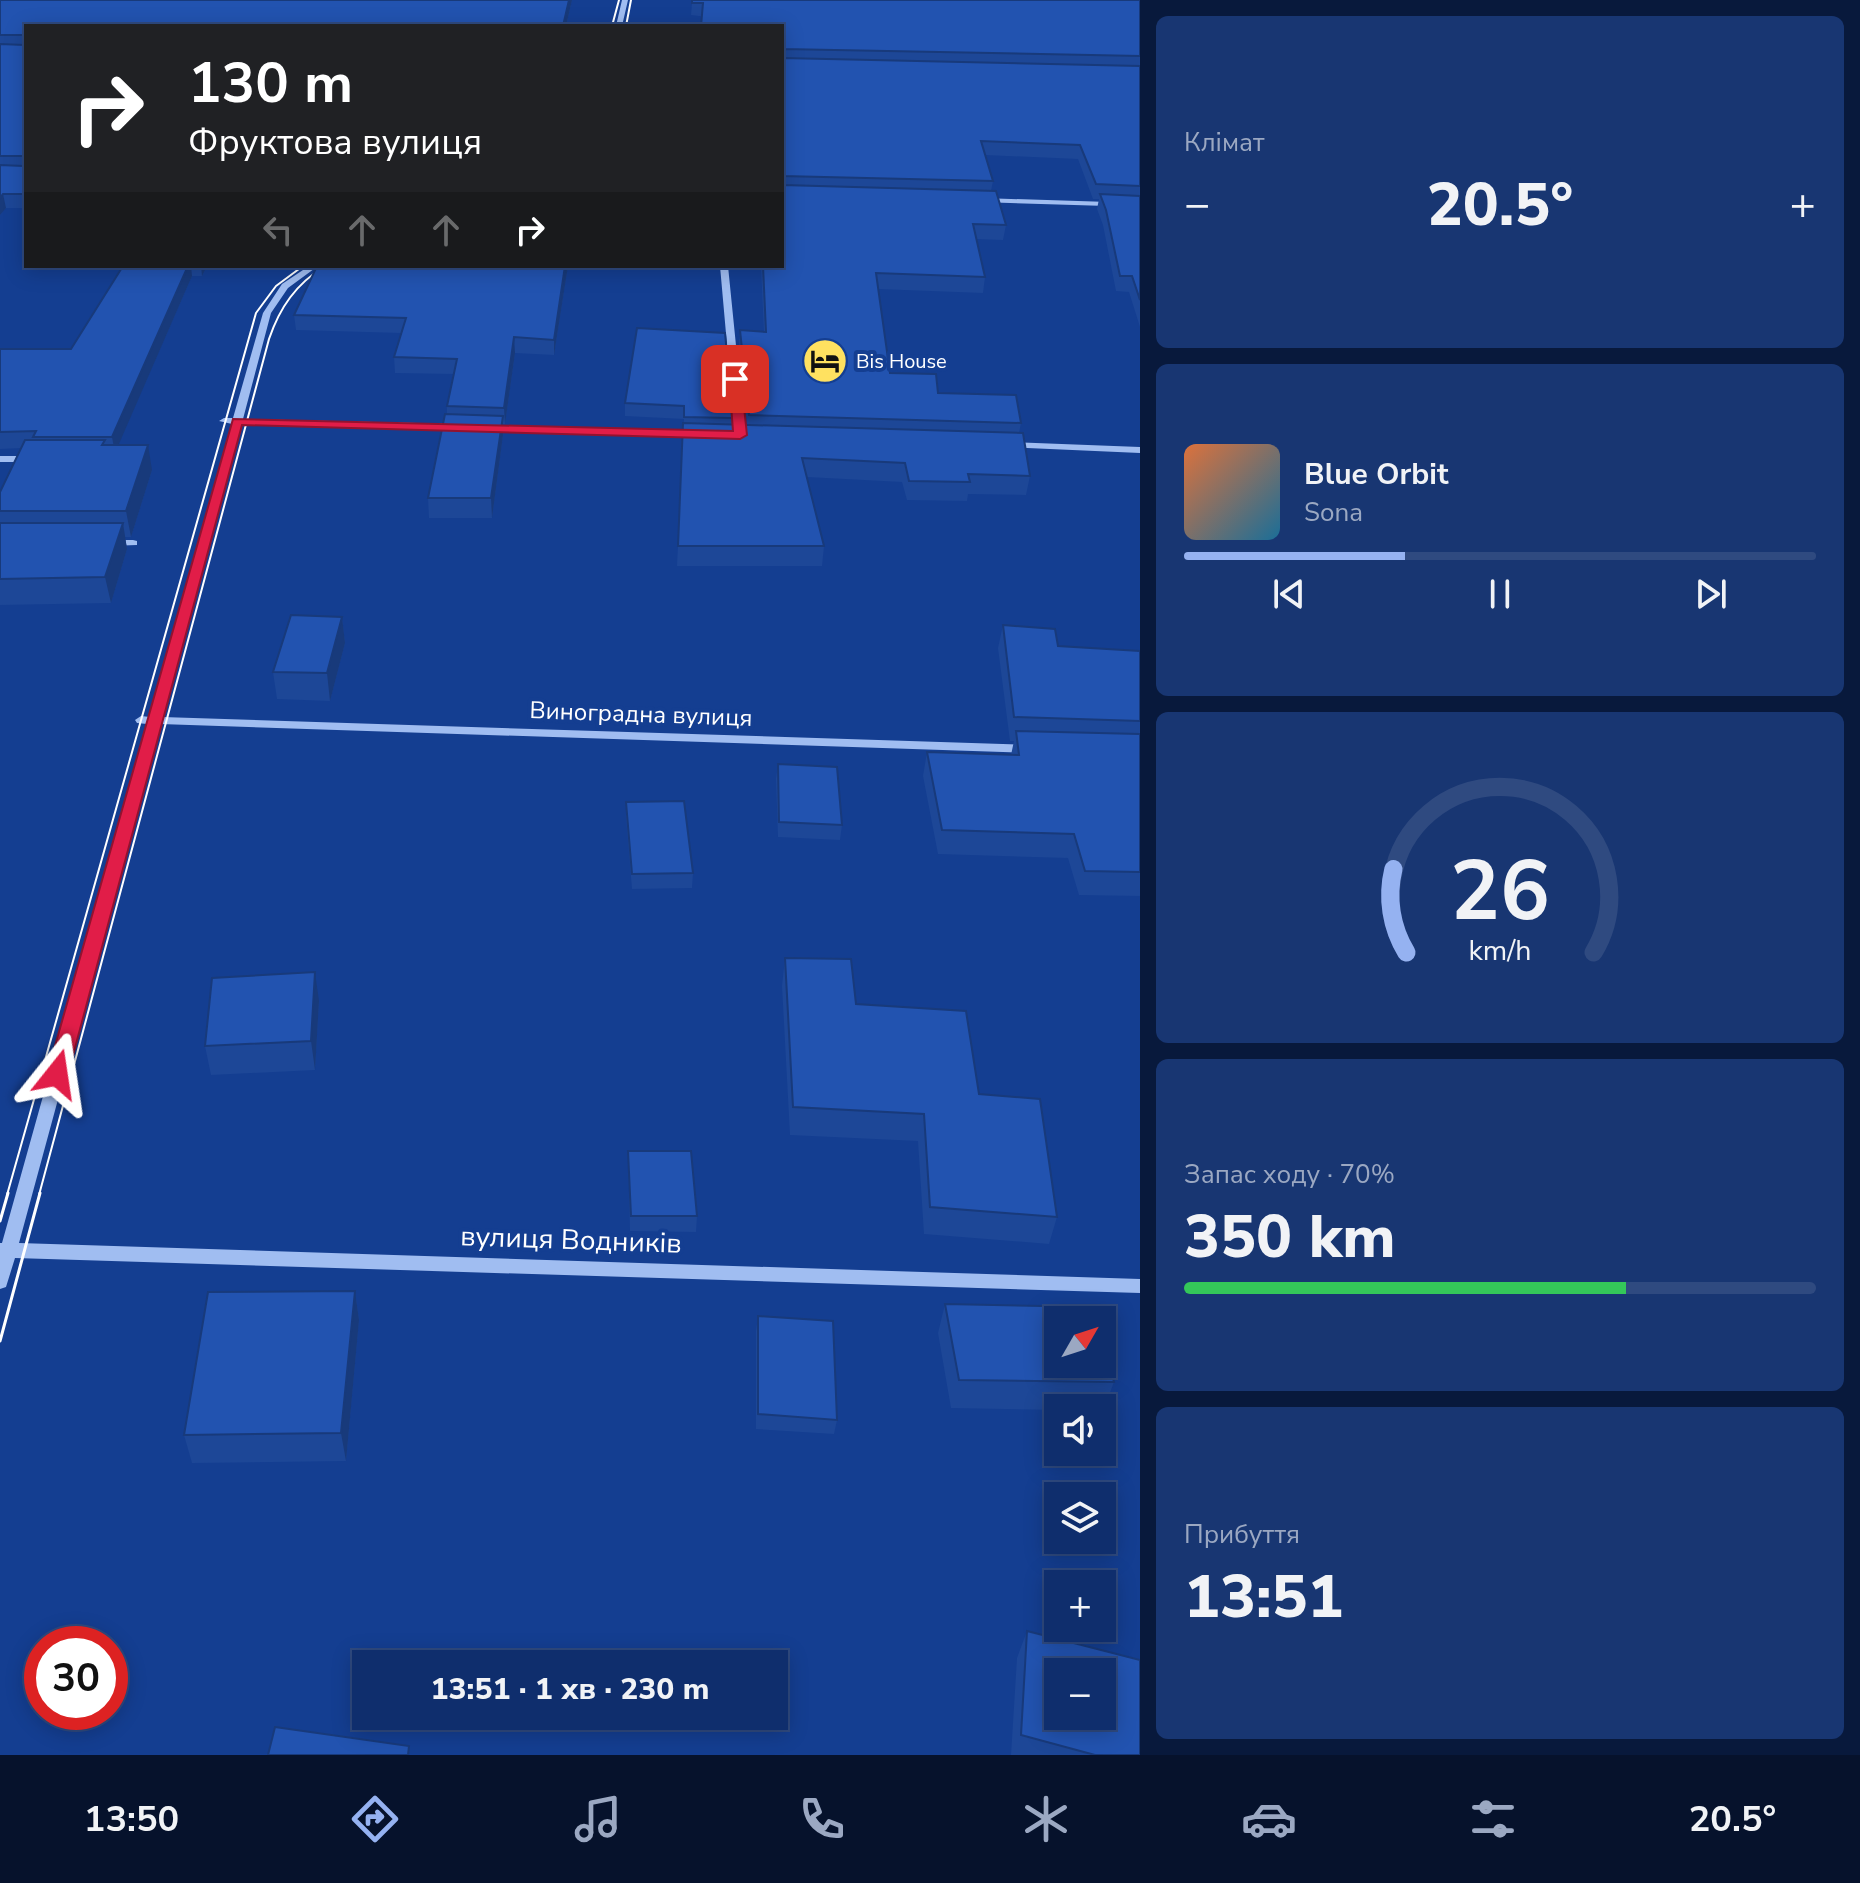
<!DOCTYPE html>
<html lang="uk">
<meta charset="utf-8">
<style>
:root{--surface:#0f2e6d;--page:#183672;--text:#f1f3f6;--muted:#9ba8c2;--line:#2f4a80;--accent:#95b2f1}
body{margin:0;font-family:"Nunito Sans",sans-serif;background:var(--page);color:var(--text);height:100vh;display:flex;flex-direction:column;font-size:30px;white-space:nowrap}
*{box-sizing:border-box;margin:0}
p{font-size:26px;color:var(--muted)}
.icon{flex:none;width:44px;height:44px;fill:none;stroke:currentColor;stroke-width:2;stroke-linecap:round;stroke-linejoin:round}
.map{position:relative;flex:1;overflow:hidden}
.drawer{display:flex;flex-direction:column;gap:16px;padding:16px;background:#08193c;width:720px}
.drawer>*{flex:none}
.hud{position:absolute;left:24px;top:24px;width:760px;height:244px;border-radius:0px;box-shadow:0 4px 20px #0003,0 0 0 2px var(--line);background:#202124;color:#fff;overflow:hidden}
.needle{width:52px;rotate:51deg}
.tools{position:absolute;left:1044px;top:1306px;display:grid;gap:16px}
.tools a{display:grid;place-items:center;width:72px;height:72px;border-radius:0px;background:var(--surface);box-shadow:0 4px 20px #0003,0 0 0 2px var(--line);font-size:40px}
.speed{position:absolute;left:24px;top:1626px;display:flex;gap:16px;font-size:40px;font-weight:700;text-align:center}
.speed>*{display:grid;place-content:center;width:104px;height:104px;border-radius:50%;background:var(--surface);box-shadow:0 4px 20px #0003,0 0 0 2px var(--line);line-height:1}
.speed .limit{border:12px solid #d22;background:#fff;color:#111}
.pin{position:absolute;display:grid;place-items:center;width:68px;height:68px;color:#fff;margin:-34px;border-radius:16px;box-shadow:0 4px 12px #0006}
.me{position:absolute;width:88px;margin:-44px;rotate:15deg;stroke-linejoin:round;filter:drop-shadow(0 0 6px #0008)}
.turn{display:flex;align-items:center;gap:28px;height:168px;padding:0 32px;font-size:36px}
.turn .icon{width:104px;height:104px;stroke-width:2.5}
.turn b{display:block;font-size:56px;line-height:68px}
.lanes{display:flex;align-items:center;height:76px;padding:0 32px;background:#0003;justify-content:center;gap:40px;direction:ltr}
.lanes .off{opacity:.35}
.big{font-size:60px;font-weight:800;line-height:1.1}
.drawer .widget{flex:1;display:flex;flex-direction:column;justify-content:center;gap:12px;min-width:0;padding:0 28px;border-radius:12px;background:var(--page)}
.drawer .dial{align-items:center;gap:0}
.dial svg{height:208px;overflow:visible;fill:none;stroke:var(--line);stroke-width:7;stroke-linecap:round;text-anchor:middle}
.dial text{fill:var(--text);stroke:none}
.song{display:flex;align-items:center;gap:24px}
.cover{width:96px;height:96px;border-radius:12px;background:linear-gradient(135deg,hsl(20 70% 55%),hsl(200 70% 35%))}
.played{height:8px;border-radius:4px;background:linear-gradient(90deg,var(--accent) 35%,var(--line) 35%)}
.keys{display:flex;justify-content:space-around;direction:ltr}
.heat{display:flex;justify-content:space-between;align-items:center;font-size:44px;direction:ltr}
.charge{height:12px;border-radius:6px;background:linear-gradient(90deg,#34c759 70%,var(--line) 0)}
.trip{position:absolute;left:352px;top:1650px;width:436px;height:80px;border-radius:0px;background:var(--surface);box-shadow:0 4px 20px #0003,0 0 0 2px var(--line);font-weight:800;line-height:80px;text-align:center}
.tab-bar{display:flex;height:128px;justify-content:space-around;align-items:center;background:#06122c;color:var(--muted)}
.tab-bar .icon{width:56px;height:56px}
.tab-bar .active{color:var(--accent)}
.tab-bar b{font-size:36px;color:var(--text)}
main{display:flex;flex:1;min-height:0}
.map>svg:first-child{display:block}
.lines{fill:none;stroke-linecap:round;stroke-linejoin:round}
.minor{fill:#a0bdf1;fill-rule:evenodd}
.tram-far1{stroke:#fff;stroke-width:2}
.tram{stroke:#fff;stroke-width:3}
.wall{fill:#1d4797}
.shaded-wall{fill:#183a7b}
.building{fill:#2253b0;stroke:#183a7b;stroke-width:2;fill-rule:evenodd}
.route{fill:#e11d48;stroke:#92132f;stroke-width:2}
.labels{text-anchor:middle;stroke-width:8;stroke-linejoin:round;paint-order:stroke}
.far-poi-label{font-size:20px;fill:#fff;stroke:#143e91;text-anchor:start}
.street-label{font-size:24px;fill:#fff;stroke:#143e91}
.near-street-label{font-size:28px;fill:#fff;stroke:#143e91}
</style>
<main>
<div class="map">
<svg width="1140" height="1755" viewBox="0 0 1140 1755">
<rect width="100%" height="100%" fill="#143e91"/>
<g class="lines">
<path class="minor" d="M622 0H628L622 26H616Z
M982 198 1140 203V207L979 202 978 200Z
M309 266H318L288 288 271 313 243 419 460 424 465 427 460 430 241 424 162 717 1032 745 1038 749 1032 753 160 724 19 1243 1140 1279V1293L15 1258 6 1287 0 1289V1243H2L147 724 137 723 135 720 141 716 150 717 232 424 219 421 224 418H233L263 313 282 284Z
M720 266H728L745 435 740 438 735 435Z
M485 425 700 431 705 434 700 437 482 430 480 428Z
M1008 442 1140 447V453L1004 447 1003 445Z
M0 456H36L41 459 36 462H0Z
M133 540 137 541V545L108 546 103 543 108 540Z"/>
<path class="tram-far1" d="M612 26 619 0
M626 26 631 0
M7 1195 256 313 276 286 303 266
M39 1195 269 339C280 307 296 284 325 266"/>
<path class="tram" d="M0 1221 8 1193
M0 1341 40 1193"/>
</g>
<path class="wall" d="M0 0H572L566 26H26V208H6L0 215Z
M1140 0V327L1129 292 1116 291 1103 225 1097 209 1099 199H1093L1078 159 985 155 993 181 991 191 1006 225 1003 240 976 239 985 277 983 293 878 289 890 373 938 393 1021 423 1019 433 1030 476 1026 495 968 494 967 501 907 500 902 482 807 477 824 546 822 566H677L684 419 625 416V403L637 328 733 418 732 424 747 425 739 346 740 330 764 332 761 266H782V26L691 15 692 3Z
M123 266H207L202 276H192L118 445 152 470 131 537H125L127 549 111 603 0 605V492L22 448 0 449V349H71Z
M568 266 554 355 515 353 505 424H503V435L492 518H429L428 498 447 414V406L453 374 395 373 394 357 401 333 296 330 294 315Z
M342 617 345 643 330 701 277 699 273 672Z
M1003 625 1058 646 1140 651V896L1079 895 1068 858 938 854 923 776 927 752 1011 755 1014 741H1010L998 648Z
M778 764 842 825 840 840 778 837 776 779Z
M626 802 693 873 692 888 632 889 626 817Z
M785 958 856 1004 979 1094 1057 1217 1049 1244 924 1234 918 1141 790 1135 782 986Z
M319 1001 315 1070 211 1075 205 1046Z
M628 1151 697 1216 696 1232 630 1231Z
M355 1291 359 1320 346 1461 192 1463 184 1435Z
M945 1304 1114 1382 1103 1411H1102V1408H1058V1410L951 1408 938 1333Z
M758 1316 837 1420 834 1434 756 1429V1331Z
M1027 1631 1140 1755H1011L1017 1658Z"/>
<path class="shaded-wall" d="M569 0H572L566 26H563Z
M3 194 6 208 0 215V198Z
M188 266H191L192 276 115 453 112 437Z
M201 266H207L202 276Z
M565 266H568L554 355V340Z
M514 337 515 353 505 424 504 408Z
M503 416V435L492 518 491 498Z
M148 445 152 470 131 537 126 511Z
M123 523 127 549 111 603 105 577Z
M342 617 345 643 330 701 327 673Z
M315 972 319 1001 315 1070 311 1041Z
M355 1291 359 1320 346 1461 341 1433Z"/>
<path class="building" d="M0 0H569L563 26H26V37L24 35H0Z
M692 0H1140V56L783 49 782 53V26H701L703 3H692Z
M26 40V159L23 156H0V44L24 45Z
M782 58 1140 66V186L1096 184 1080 145 981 141 993 181 782 176Z
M26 160V194H3L0 198V165L23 166Z
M782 180 783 185 996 191 1006 225 973 224 985 277 876 273 890 373 936 374 938 393 1016 395 1021 423 749 415 740 330 766 332 763 266H782Z
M1100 194 1140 196V300L1132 276H1120L1106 210Z
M123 266H188L112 437H33L36 431 0 432V349H71Z
M317 266H565L554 340 514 337 504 408 447 406 457 359 394 357 406 318 294 315Z
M637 328 725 333 733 418 684 417V406L625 403Z
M445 414 503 416 491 498H428Z
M683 423 1023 433 1030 476 968 474 970 482 909 481 905 463 802 458 824 546H678Z
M25 440H105L102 445H148L126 511H0V492Z
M0 523H123L105 577 0 579Z
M291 615 342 617 327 673 273 672Z
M1003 625 1055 629 1058 646 1140 651V721L1014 717Z
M1016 731 1140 734V872L1085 871 1074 834 942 830 927 752 1019 755Z
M778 764 837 767 842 825 779 822Z
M684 801 693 873 632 874 626 802Z
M785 958 851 959 856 1004 966 1011 979 1094 1040 1099 1057 1217 930 1207 924 1114 793 1107Z
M315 972 311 1041 205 1046 212 978Z
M628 1151H691L697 1216H631Z
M355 1291 341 1433 184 1435 208 1292Z
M945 1304 1094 1307 1097 1320H1058V1364H1102V1338L1114 1382 959 1380Z
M758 1316 833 1321 837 1420 758 1414Z
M1027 1631 1140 1660V1755H1095L1021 1735ZM1058 1672H1102V1716H1058Z
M275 1727 409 1746 408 1755H268Z"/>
<path class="route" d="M735 375 741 379 747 435 740 439 242 425 68 1074 65 1079H50L47 1074 233 419 733 431 729 379Z"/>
<defs>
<g id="hotel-disc" transform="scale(2.3)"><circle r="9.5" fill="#ffe160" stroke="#143e91"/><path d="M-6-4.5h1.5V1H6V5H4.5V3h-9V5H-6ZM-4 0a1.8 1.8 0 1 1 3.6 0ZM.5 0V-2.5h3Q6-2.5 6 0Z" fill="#111"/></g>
</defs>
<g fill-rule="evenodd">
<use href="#hotel-disc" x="825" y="361"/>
</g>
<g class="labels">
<g class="far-poi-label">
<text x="856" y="368">Bis House</text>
</g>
<g class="street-label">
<text transform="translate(641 714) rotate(2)" y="8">Виноградна вулиця</text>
</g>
<g class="near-street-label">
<text transform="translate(571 1239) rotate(2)" y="10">вулиця Водників</text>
</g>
</g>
</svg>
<div class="tools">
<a><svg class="needle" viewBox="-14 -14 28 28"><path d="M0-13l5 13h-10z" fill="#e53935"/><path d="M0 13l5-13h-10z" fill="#9ba8c2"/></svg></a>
<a><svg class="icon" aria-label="sound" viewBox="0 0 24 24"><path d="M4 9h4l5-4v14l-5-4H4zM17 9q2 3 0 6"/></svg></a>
<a><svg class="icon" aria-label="layers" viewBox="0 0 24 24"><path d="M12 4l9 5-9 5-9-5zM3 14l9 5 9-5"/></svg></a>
<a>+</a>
<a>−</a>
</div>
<div class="speed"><div class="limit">30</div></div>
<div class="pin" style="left:735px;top:379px;background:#d93025"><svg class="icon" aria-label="arrive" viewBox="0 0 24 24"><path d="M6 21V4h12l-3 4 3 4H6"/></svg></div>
<svg class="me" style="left:57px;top:1074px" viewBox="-20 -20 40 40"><path d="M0-17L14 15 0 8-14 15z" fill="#e11d48" stroke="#fff" stroke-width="4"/></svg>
<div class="trip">13:51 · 1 хв · 230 m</div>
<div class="hud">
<div class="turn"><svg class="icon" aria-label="right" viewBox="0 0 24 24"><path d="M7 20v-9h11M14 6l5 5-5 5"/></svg><div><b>130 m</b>Фруктова вулиця</div></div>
<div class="lanes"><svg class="icon off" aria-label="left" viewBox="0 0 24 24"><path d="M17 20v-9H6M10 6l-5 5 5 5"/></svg><svg class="icon off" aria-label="ahead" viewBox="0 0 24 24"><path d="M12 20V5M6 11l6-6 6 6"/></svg><svg class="icon off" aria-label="ahead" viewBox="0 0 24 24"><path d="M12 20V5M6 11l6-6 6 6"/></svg><svg class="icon" aria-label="right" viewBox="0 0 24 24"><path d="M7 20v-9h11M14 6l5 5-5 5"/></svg></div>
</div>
</div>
<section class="drawer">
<div class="widget"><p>Клімат</p>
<div class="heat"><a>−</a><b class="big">20.5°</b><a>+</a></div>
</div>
<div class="widget">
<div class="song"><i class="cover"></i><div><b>Blue Orbit</b><p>Sona</p></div></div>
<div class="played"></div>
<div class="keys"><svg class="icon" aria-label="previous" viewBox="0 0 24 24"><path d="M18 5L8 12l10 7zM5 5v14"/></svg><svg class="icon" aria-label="pause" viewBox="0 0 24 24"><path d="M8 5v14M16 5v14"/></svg><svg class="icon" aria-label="next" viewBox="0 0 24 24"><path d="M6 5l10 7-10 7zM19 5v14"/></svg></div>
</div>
<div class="widget dial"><svg viewBox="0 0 100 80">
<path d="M14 69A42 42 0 1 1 86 69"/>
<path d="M14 69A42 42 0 0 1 9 37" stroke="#95b2f1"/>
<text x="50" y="56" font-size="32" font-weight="700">26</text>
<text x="50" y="72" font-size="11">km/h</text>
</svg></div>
<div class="widget"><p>Запас ходу · 70%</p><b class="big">350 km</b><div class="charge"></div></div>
<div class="widget"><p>Прибуття</p><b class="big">13:51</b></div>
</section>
</main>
<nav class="tab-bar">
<b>13:50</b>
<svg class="icon active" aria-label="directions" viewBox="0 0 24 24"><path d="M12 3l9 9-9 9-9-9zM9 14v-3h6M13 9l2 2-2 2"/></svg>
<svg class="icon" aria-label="music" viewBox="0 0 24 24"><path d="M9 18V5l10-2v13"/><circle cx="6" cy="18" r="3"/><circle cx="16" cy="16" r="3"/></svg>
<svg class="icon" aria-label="phone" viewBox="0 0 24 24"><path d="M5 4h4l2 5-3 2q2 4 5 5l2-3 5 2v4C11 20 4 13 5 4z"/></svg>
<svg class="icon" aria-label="climate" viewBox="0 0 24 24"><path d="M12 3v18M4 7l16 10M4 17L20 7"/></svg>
<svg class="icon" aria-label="car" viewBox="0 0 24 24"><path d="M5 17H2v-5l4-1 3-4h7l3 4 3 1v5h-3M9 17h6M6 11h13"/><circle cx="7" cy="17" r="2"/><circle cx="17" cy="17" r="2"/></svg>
<svg class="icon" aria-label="filters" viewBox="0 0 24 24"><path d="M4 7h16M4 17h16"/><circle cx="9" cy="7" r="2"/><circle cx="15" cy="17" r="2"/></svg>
<b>20.5°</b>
</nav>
